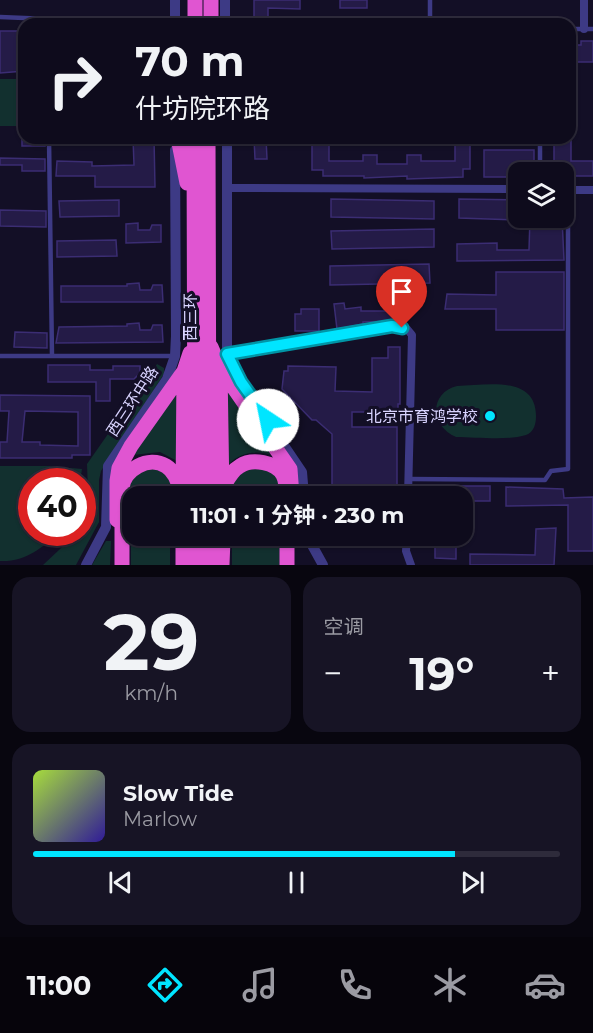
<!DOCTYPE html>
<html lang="zh">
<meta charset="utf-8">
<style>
:root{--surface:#0e0b1c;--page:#171425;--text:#f1f3f6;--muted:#9b9ba3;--line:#2e2b3b;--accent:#00e5ff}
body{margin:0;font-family:Montserrat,"Noto Sans SC",sans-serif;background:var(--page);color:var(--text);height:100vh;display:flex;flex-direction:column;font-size:22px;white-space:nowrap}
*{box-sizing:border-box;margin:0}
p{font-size:20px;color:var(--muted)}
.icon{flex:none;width:33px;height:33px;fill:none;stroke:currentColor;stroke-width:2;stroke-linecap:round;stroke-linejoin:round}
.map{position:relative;height:565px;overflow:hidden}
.sheet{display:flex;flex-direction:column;gap:12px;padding:12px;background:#08060f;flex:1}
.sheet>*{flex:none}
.guide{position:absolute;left:18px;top:18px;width:558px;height:126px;border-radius:18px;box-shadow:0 2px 4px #0004,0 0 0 2px var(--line);background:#0e0b1c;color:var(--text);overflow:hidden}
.tools{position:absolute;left:508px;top:162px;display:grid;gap:12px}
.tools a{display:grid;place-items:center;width:66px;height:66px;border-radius:12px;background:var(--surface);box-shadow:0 2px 4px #0004,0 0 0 2px var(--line);font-size:30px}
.speed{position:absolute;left:18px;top:468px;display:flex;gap:12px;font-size:30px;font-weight:700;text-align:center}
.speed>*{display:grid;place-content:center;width:78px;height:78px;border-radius:50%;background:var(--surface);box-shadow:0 2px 4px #0004,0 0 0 2px var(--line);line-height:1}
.speed .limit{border:9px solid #d22;background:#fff;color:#111}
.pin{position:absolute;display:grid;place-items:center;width:51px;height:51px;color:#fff;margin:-62px -26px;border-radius:50% 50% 50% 0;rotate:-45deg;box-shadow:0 0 6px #0007}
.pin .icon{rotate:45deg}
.me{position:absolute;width:66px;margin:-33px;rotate:326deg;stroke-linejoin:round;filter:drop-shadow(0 0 4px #0008)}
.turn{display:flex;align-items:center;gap:21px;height:126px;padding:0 18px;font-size:27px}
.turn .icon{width:78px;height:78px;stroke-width:2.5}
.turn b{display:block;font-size:42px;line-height:51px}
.big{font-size:45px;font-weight:700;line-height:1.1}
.sheet .card{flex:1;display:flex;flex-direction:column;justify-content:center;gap:9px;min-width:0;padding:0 21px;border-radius:18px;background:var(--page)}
.sheet .dial{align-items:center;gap:0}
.dial b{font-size:78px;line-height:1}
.song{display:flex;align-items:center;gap:18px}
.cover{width:72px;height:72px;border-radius:9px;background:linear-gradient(135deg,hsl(80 70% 55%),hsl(250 70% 35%))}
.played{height:6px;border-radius:3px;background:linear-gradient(90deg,var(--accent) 80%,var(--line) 80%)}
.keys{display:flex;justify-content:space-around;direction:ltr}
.heat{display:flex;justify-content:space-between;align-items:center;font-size:33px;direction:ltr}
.sheet .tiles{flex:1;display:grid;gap:12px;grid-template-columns:1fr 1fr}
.card:last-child{grid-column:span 2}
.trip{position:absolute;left:122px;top:486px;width:351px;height:60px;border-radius:18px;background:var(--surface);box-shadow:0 2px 4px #0004,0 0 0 2px var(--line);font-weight:700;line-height:60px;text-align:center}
.dock{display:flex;height:96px;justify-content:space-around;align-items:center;background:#06040b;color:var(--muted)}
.dock .icon{width:42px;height:42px}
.dock .active{color:var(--accent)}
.dock b{font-size:27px;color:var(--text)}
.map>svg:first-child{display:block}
.green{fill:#12302f}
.building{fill:#241b47;stroke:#3b2d73;stroke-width:1.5;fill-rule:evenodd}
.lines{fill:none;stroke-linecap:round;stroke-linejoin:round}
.path{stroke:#2fb8b0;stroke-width:1.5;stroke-dasharray:3 4.5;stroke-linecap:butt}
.service{stroke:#3d3a85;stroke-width:4.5}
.minor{stroke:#3d3a85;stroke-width:8}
.tertiary{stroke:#3d3a85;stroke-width:10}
.trunk{stroke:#e055d1;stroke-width:15}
.trunk-bridge{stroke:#e055d1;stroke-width:15}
.route-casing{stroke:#0095a6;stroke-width:15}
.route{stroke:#00e5ff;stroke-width:10}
.poi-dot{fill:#00e5ff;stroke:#130f26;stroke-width:2}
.labels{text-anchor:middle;stroke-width:6;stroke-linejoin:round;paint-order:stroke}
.street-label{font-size:16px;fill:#d9d4ff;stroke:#130f26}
.poi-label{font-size:16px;fill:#d9d4ff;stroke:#130f26;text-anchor:end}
</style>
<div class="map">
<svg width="593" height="565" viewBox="0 0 593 565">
<rect width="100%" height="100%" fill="#130f26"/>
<path class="green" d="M0 79H24V126H0Z
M157 364 164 368V374L101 471 99 480V522L76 565H43L77 533 82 532 83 528 89 521 87 464Z
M457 386C486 385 536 375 536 416 536 424 534 432 526 435 507 441 476 437 456 437 430 426 429 393 457 386Z
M226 388 275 456C258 450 241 451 228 465Z
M177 389V461L160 452 133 455Z
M0 466H49L82 469 80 481 32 482V532L59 533C41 548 26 562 0 561Z
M261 466 277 475 282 496H229C229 476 244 471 261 466Z
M161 468 176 488 175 496H132V521H126V484L142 469Z
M280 539V565H232V541Z
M131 540H170V565H131Z
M106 541H111L110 565H92Z"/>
<path class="building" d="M254 0H300V9L268 8V19H254Z
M340 0H367V8H340Z
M0 31H24V71L0 73Z
M581 41H593V62H570V45H581Z
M22 138H45V146H22Z
M133 138H154L155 187H95V176H56L57 161 92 162V166L134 165Z
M254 138H266L267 159H255Z
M312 138H329V161H363V155H377V164H407V155H421V161H455V138H470V169H463V177L407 179V176L364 178V176H323V170H312Z
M554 138H571V161H593V176H564V170H554Z
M484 150H534V172H519V177H484Z
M0 158 45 159V171H22V165H0Z
M331 199 434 201V219L331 217Z
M459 199 519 200V220L459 218Z
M119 200V216L60 217 59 201Z
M0 210 46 211V227L0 226Z
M530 218H562L564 260 457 261V244L497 243V250H529Z
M138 223V230H150L152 225H161V242L126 243V224Z
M434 229V247L332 249 331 231Z
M116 240 117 256 57 257V241Z
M429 264 430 283 330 285V266Z
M496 272H564V330H496V309H445L447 294 496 295Z
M139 283 140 290H151L153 285H162L163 302H61V286H127V284Z
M412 299V311L398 312 397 300Z
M344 303 345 309 361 307V311H397V321L363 322V324L337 329 334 304Z
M301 309H319V331H295V314H301Z
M139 323 140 330H151L153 325H162L163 342 56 343 59 327 127 326V324Z
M15 332 47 333V348L14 347Z
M388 347H400V404H398V412H352V427H397V496H332V434L316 420H312L282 389 284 371H288V366L336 367 335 391 372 392V358H388Z
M48 365H90V370H113V366H140V373L134 379H110V401H96V382H48Z
M0 395 90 396V455H72V458H0V442H7L9 411H0ZM25 411 78 412V446L40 445V442H22Z
M419 486H490V501H462V496H419Z
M506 487 563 489 564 498 593 497V551H568V505L506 506Z
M556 528 554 565H470V554L535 555 536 529Z
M435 536H456V559L435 558Z"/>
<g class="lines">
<path class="path" d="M134 538H172
M233 538H277"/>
<path class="service" d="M0 17 73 20V24
M430 24V0
M570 29H593
M49 138 52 356
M540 138V172
M0 356H174
M409 479 545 480 551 471 568 469V215L564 199"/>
<path class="minor" d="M584 29V0
M227 188 519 189
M564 190H593
M227 354 391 326 407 329 412 335 408 496
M407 536 406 551 411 565"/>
<path class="tertiary" d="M175 0V24
M225 24V0
M227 138V354L241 382 302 472 304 496
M307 536 323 565
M86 565 106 527 108 466 167 379 175 356 176 336 175 150"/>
<path class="trunk" d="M195 24V0
M211 24V0
M178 138 187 183
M194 138 195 496
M208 138 209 496
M211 347 220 368 290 469 292 496
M220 368 222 496
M122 488C124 470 148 455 166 466 174 471 178 481 180 490
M222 489C227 481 231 471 240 466 252 458 276 462 283 475 285 479 286 485 286 490
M183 496 184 371
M117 520V481L119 468 131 446 184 371 190 353
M183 541V565
M195 541V565
M209 565V541
M222 565 223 539"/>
<path class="trunk-bridge" d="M122 518V565
M183 536V541
M209 536V541
M223 539V536
M195 541V536
M287 565V536"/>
</g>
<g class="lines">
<g class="route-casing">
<path id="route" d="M268 420 241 382 227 354 392 326 402 328"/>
</g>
<use href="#route" class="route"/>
</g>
<circle class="poi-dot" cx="490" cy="416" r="6"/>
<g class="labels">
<g class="street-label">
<text transform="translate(190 317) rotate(-90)" y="6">西三环</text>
<text transform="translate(132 401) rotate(-57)" y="6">西三环中路</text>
</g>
<g class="poi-label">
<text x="478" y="422">北京市育鸿学校</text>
</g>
</g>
</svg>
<div class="tools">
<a><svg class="icon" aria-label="layers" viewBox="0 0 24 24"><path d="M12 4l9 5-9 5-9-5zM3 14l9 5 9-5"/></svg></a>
</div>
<div class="speed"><div class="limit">40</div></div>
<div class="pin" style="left:402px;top:328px;background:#d93025"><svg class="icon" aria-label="arrive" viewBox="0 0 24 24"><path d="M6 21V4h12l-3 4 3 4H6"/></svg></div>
<svg class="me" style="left:268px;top:420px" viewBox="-20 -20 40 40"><circle r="19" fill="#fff"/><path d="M0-13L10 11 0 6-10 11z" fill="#00e5ff"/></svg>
<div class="trip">11:01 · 1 分钟 · 230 m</div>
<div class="guide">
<div class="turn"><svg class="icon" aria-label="right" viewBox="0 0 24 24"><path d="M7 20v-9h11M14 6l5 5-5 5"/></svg><div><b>70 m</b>什坊院环路</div></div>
</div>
</div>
<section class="sheet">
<div class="tiles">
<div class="card dial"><b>29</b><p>km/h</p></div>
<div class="card"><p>空调</p>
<div class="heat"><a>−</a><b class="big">19°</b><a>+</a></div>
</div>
<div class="card">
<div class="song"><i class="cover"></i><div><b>Slow Tide</b><p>Marlow</p></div></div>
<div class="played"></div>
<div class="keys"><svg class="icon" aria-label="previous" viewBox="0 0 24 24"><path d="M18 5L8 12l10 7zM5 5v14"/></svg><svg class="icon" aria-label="pause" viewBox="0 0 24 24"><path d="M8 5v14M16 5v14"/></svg><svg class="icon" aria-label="next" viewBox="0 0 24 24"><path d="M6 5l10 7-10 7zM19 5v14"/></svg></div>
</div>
</div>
</section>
<nav class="dock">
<b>11:00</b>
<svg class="icon active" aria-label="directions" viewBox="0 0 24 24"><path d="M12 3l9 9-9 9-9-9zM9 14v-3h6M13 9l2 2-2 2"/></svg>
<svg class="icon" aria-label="music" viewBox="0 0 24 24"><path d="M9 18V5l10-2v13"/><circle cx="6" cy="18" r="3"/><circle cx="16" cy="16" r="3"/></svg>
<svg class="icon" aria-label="phone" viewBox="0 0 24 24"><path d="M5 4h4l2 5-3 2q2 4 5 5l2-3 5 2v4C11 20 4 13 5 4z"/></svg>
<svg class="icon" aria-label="climate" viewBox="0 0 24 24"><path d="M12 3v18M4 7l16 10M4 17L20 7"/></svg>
<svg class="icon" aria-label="car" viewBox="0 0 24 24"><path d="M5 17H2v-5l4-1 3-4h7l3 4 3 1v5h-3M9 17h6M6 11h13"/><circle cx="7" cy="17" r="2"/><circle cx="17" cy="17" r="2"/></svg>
</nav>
